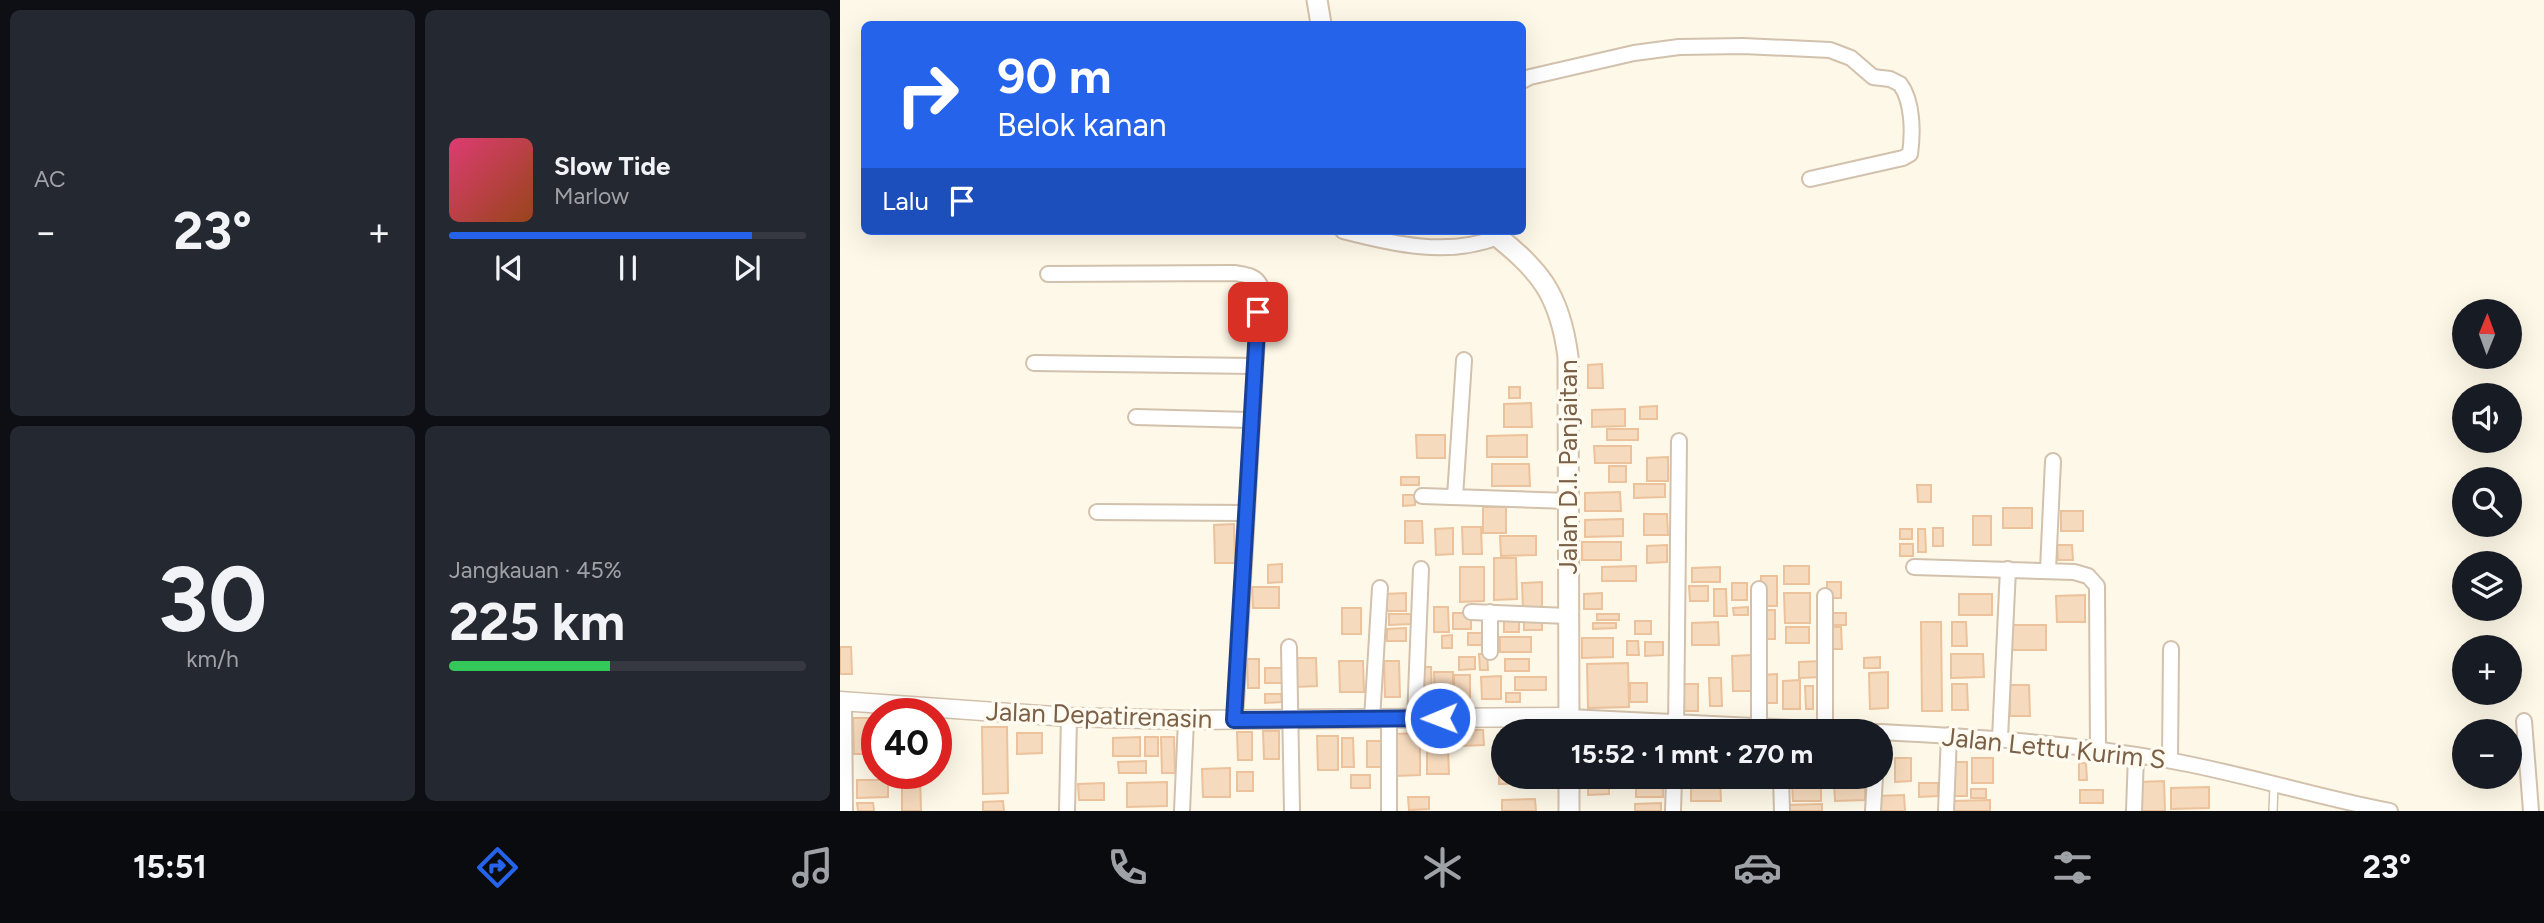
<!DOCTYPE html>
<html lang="id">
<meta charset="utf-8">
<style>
:root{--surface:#171b24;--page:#242831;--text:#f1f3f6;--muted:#9ea1a6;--line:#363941;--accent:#2563eb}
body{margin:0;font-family:Figtree,sans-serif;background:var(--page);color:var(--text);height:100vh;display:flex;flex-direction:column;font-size:26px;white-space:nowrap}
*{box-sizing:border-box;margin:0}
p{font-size:23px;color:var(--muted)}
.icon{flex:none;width:38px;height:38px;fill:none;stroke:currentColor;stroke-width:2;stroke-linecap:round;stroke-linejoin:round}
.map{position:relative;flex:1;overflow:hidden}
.drawer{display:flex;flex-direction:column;gap:10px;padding:10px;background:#0d0f14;width:840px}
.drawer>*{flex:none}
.banner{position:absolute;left:21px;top:21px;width:665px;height:214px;border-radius:10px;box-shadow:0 7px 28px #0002;background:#2563eb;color:#fff;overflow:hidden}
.needle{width:46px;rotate:1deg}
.tools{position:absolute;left:1612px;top:299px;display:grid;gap:14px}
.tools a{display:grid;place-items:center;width:70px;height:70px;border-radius:50%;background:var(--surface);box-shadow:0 7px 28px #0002;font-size:35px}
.speed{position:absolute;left:21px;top:698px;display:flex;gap:14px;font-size:35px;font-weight:700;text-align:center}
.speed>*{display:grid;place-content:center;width:91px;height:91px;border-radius:50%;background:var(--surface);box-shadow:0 7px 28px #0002;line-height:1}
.speed .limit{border:10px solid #d22;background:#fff;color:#111}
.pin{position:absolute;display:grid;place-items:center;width:60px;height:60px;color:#fff;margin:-30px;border-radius:14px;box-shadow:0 4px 10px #0006}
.me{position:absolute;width:77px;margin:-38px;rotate:269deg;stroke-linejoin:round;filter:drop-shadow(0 0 5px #0008)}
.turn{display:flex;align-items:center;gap:24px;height:147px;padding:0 21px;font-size:32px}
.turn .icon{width:91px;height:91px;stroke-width:2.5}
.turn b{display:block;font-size:49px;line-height:60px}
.then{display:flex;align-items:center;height:66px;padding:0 21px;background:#0003;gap:14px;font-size:26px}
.big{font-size:52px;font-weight:700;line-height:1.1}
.drawer .widget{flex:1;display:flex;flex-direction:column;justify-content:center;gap:10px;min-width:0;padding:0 24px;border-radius:10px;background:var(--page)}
.drawer .dial{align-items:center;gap:0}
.dial b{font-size:91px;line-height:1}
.song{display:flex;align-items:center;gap:21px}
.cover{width:84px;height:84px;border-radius:10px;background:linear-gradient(135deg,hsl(340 70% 55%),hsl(20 70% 35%))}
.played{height:7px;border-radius:4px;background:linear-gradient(90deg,var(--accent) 85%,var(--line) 85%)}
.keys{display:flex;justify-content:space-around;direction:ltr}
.heat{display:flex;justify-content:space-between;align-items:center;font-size:38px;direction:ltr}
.charge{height:10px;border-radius:5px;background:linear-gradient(90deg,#34c759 45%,var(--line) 0)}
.drawer .tiles{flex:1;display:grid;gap:10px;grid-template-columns:repeat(2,1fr)}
.trip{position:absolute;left:651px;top:719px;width:402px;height:70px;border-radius:35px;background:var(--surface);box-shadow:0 7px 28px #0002;font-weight:700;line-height:70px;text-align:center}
.tabs{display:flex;height:112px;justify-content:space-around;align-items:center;background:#090b0e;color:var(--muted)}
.tabs .icon{width:49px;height:49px}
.tabs .on{color:var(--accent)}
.tabs b{font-size:32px;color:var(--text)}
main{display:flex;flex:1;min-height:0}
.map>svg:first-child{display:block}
.building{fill:#f6dabd;stroke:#ebc29b;stroke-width:2}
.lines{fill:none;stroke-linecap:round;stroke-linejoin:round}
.service-casing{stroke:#d2c1ac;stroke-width:10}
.minor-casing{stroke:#d2c1ac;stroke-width:18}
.tertiary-casing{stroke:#d2c1ac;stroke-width:21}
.secondary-casing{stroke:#d5c2a9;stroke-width:23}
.service{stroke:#fff;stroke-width:7}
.minor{stroke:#fff;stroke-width:14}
.tertiary{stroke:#fff;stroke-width:18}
.secondary{stroke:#fff;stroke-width:19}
.route-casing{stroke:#184099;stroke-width:18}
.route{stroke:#2563eb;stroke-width:12}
.labels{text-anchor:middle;stroke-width:7;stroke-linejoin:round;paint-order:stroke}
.street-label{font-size:26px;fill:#7b6048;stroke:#fffbf0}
</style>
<main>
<section class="drawer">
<div class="tiles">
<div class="widget"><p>AC</p>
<div class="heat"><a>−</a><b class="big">23°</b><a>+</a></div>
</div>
<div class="widget">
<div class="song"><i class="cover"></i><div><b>Slow Tide</b><p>Marlow</p></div></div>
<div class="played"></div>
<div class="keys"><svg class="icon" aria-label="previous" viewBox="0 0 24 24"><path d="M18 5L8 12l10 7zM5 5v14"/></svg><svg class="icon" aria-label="pause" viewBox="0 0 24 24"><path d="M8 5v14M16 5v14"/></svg><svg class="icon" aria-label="next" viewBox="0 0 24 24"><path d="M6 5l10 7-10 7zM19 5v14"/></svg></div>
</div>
<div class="widget dial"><b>30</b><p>km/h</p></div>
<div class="widget"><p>Jangkauan · 45%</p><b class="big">225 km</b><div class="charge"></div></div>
</div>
</section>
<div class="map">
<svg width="1704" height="811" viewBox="0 0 1704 811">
<rect width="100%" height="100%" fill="#fef8e8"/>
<path class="building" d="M762 364 763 388H748V365Z
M669 387H680V398H669Z
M691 403 692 427H664V404Z
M817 406V419H800V407Z
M785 409V426L752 427V410Z
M767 429H798V440H767Z
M576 435H605V458H577Z
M687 435V457H647V436Z
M754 446H791V463H755Z
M828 457V481H807V458Z
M652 464H689L690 486H652Z
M769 466H786V482H769Z
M561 477H579V485H561Z
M794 484H825V497L794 498Z
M1077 485H1091V502H1078Z
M780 492 781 511H745V493Z
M563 495H575V505L563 506Z
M643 507H666V533H643Z
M1163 508H1192V528H1163Z
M1221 511H1243V531H1221Z
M804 514H827L828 535H804Z
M1133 516H1151V545H1133Z
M783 519V536L745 537V520Z
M565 521H582L583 543H565Z
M394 524 395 563H375L374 525Z
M622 527H641L642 554H623Z
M613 528V554L596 555 595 529Z
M1093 528H1103V546H1093Z
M1060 529H1072V539H1060Z
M1078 529H1085L1086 552H1078Z
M660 536H696V555L661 556Z
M742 542H781V560H742Z
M1060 544H1073V556H1060Z
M827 545V562L807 563V546Z
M1217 545H1232L1233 560H1218Z
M654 558H676L677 599 654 600Z
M442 564V582L428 583V565Z
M796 566V581H762V567Z
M944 566H969V584H944Z
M620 567H644V601L620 602Z
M880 567V582H852V568Z
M921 576H937V606H921Z
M702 582V609H683L682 583Z
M987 582H1001V598H987Z
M892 583H907V600H892Z
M849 586H868V601H850Z
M412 587H439V608H413Z
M874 589H886L887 616H874Z
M566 593V611H545V594Z
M762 593V609H744V594Z
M944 593H970V623H945Z
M1119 594H1152V615H1119Z
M1245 595V622H1217L1216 596Z
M594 607H608L609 632H594Z
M908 607V615H894L893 608Z
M502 608H521V634H502Z
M921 610H935V639H922Z
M613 613H631V629H613Z
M987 613H1006V625H987Z
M549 614H571V624L549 625Z
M757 614H779V620H757Z
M664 616H679V632H664Z
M702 616V630H684V617Z
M795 621H811V634H795Z
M878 622 879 645H852V623Z
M1081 622H1101L1102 711H1082Z
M1112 622H1126L1127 646H1112Z
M753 623H776V628L753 629Z
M1168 625H1206V650H1168Z
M946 627H969V643H946Z
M987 627H1001L1002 649H987Z
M566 628V641H547V629Z
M628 633H642V645H628Z
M612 635V648H602V636Z
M660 637H691V652H660Z
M742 638H773V657L742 658Z
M787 641H798L799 655H787Z
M805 642H823V655L805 656Z
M0 647H11L12 674H0Z
M639 654H647L648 670H640Z
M1111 654H1143L1144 677 1111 678Z
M912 655V691H893L892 656Z
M619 657H635V669L619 670Z
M1040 657V668H1024V658Z
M454 658H476L477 686 454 687Z
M407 659H419V688H408Z
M665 659H689V671H665Z
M499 661H523L524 692H500Z
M544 661H559L560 697H545Z
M983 661V677L959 678V662Z
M788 663 789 707 748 708 747 664Z
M580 667H591L592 693H581Z
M425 668H444V683H425Z
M594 672H613V695L595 696Z
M1048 672V708L1030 709 1029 673Z
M937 674V703H921V675Z
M614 675H630V698H614Z
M661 676V699H642L641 677Z
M675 677H706V690H675Z
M869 678H881L882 706H870Z
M960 680V709H943V681Z
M790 683H807V702H790Z
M841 684H858V711H841Z
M1112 684H1127L1128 710H1112Z
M1170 685H1189L1190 716H1170Z
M965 686H973V709H966Z
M666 693H680V702H666Z
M425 694H441L442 702 425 703Z
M13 718H34L35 754H14Z
M142 727H167L168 793 143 794Z
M619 730H643L644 745 619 746Z
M423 731H439V759H424Z
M397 732H412V760H398Z
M177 733H202V753L177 754Z
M580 733V775L555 776 554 734Z
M477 736H498V770H478Z
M300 737V756H273V738Z
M305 737H318V756H305Z
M321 737H334L335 773H322Z
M502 738H513L514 767H502Z
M527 741H543V767H527Z
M587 749H608L609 774H587Z
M1055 758H1071V781L1055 782Z
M1132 758H1153V783H1132Z
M659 759H663V777H707V783L659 784Z
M306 761V773H279L278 762Z
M1110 762H1127V796H1110Z
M1239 763H1246L1247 780H1239Z
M390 768V797H363L362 769Z
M397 772H413V791H397Z
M62 774H80L81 811H62Z
M511 775H530V788H511Z
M851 777H880L881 801H851Z
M17 780H48V797L17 798Z
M748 780H769V794L748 795Z
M1025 781V800L995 801 994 782Z
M1324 781 1325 811H1299L1298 782Z
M327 782V806L287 807V783Z
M952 782H981V801H953Z
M264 783V800H239L238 784Z
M1079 783H1098V796L1079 797Z
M823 784V797H796V785Z
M1369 787V808L1331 809V788Z
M1131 789H1146V798H1131Z
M1240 790H1263V803H1240Z
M1064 795 1065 811H1038L1037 796Z
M568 797H589V809L569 810Z
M695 799 696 811H662V800Z
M1150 800V811H1113V801Z
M163 801 164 811H143V802Z
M17 803H33L34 811H18Z
M821 803V811H795V804Z
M982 804V811H947V805Z"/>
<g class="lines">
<g class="service-casing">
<path id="service" d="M1433 811 1434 786"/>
</g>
<g class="minor-casing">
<path id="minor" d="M682 81 690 77 794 53 839 47 903 46 990 50 1011 58 1033 77 1050 79 1060 84C1073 101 1073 133 1070 154L1063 158 970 179
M503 231C553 244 608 257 658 237
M208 274 395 273C405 275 415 275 420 285L395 720
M194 363 413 366
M296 417 410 420
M582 496 729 501
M615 497 624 360
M257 512 405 513
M1074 567 1234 572 1248 576 1257 586 1258 749
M1208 570 1213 461
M919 589V725
M631 612 729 616
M650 612V652
M449 647 452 811
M4 701 5 811
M729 717 1037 732
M575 718 581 569
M532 719 540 588
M1684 721 1691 811
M985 729V596
M836 732 839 441
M1041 732C1137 737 1232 743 1327 760 1402 773 1475 797 1550 811
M1160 738 1168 569
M1330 760 1331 649
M941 777 942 811
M227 811 229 717
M342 811 346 720
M549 811V719
M833 811 834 777
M1033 811 1035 777
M1106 811 1109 735
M1294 811 1296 755"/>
</g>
<g class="tertiary-casing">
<path id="tertiary" d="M0 701 229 717 346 720 729 717"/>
</g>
<g class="secondary-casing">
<path id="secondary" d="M477 0 481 24
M650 231C699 268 720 294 728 357L729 732
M729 811V777"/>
</g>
<use href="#service" class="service"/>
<use href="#minor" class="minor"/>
<use href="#tertiary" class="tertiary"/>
<use href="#secondary" class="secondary"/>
</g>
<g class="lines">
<g class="route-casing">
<path id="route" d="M418 312 394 720 600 718"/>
</g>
<use href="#route" class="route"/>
</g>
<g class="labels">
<g class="street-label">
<text transform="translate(728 467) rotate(-90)" y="9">Jalan D.I. Panjaitan</text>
<text transform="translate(259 715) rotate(2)" y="9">Jalan Depatirenasin</text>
<text transform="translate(1214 748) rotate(6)" y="9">Jalan Lettu Kurim S</text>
</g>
</g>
</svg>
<div class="tools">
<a><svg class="needle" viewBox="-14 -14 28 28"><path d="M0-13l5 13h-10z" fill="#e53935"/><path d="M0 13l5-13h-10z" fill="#9ea1a6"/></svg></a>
<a><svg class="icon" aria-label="sound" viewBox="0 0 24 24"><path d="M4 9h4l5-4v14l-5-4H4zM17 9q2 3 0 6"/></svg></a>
<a><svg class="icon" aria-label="search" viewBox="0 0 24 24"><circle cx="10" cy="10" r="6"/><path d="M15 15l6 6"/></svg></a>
<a><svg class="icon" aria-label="layers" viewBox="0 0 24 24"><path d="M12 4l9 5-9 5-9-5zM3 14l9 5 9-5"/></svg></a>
<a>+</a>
<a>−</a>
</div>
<div class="speed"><div class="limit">40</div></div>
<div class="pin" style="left:418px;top:312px;background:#d93025"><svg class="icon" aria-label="arrive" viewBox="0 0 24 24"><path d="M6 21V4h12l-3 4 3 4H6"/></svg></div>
<svg class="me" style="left:600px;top:718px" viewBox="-20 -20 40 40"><circle r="17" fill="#2563eb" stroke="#fff" stroke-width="3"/><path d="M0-11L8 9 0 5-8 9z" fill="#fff"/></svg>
<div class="trip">15:52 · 1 mnt · 270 m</div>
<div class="banner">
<div class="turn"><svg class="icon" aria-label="right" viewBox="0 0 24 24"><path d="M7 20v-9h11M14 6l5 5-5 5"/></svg><div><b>90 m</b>Belok kanan</div></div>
<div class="then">Lalu<svg class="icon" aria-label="arrive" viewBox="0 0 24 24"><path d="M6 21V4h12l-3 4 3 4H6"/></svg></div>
</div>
</div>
</main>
<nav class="tabs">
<b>15:51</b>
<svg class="icon on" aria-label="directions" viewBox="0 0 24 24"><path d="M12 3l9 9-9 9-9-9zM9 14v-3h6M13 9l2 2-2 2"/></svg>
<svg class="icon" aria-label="music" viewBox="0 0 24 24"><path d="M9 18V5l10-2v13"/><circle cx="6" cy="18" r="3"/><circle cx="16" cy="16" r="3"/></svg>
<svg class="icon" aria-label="phone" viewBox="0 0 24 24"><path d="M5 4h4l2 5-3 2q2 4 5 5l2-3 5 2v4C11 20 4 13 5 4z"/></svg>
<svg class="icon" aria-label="climate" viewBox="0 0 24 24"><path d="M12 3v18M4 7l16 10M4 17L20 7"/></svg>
<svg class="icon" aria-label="car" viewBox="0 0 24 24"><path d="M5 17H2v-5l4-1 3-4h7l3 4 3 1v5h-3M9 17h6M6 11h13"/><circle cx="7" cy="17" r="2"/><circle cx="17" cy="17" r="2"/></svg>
<svg class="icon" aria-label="filters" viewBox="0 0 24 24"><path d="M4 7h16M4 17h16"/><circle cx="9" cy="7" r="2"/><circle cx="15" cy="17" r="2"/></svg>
<b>23°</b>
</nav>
